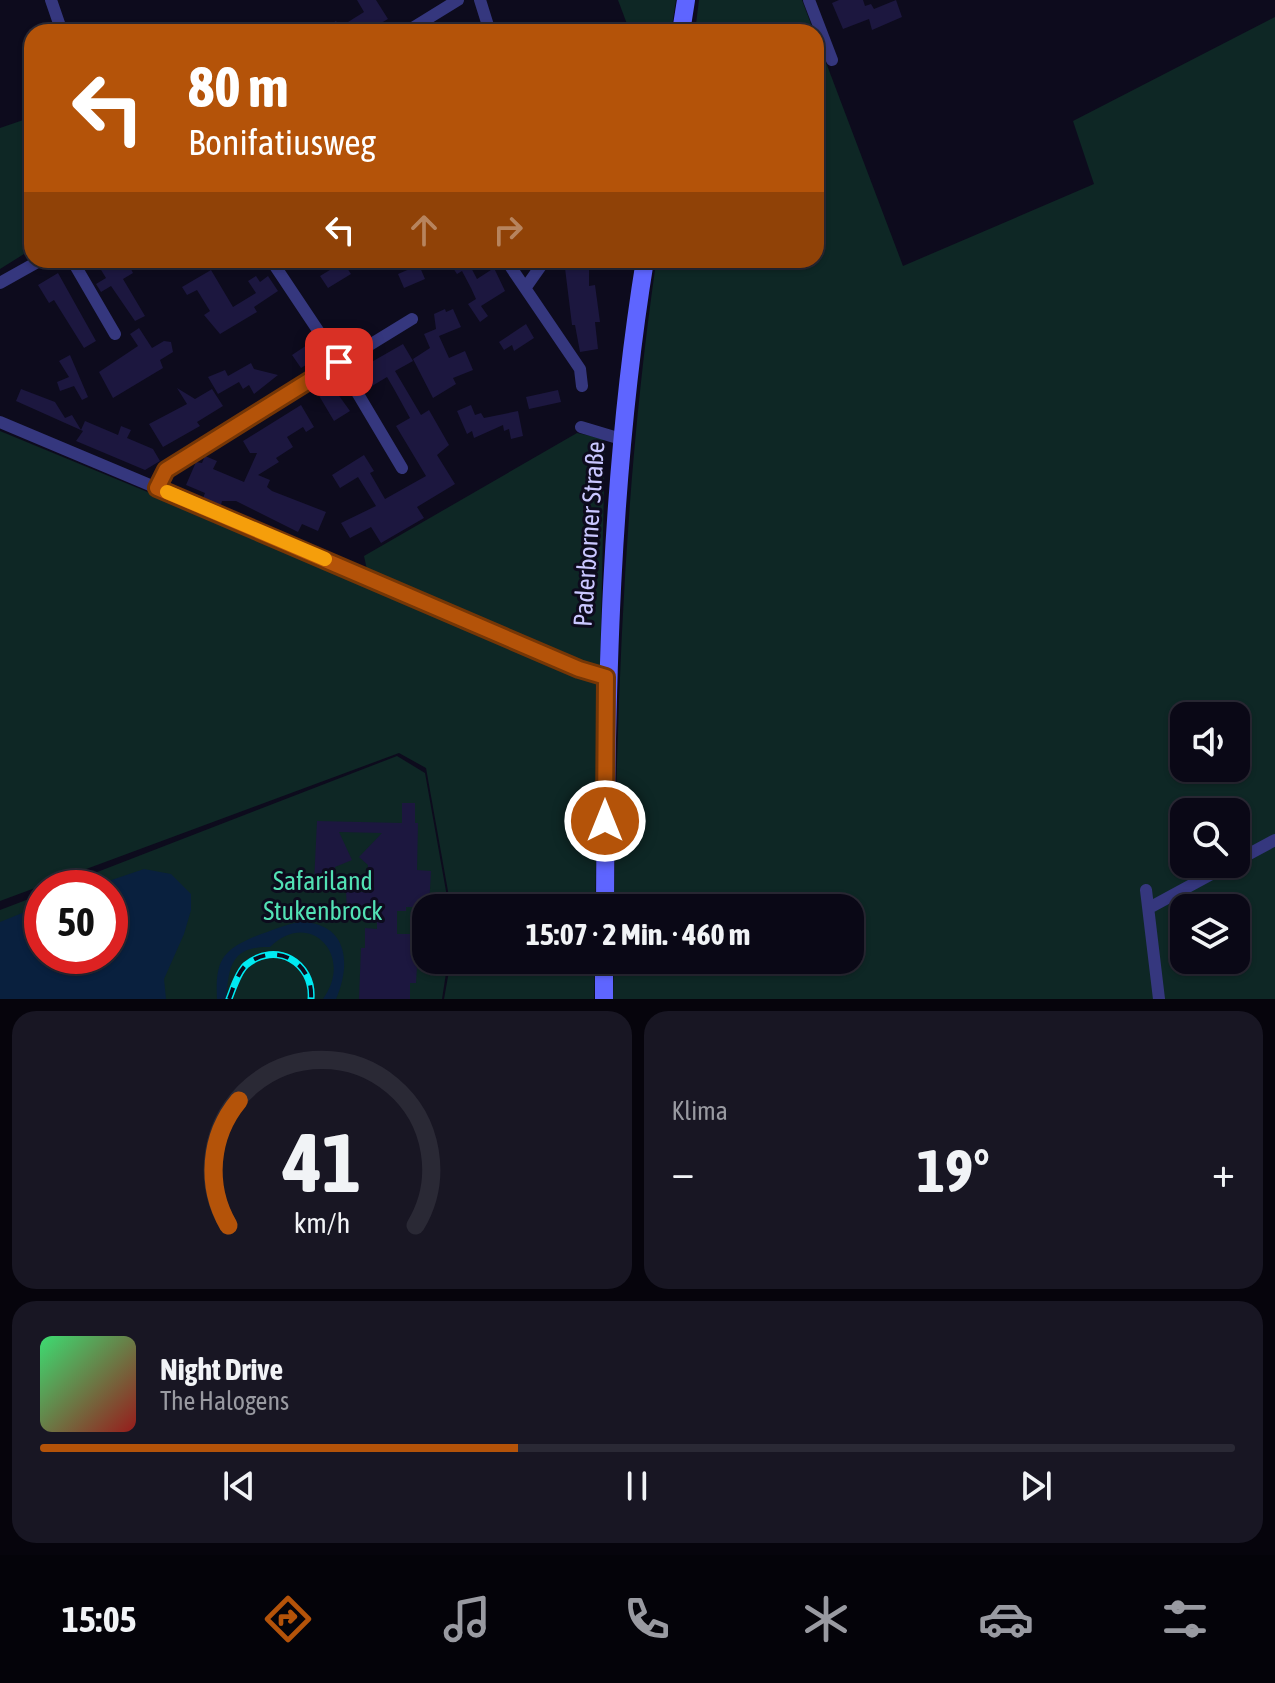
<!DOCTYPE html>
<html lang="de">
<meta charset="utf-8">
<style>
:root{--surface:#0a0816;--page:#181623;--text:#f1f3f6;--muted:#999aa1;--line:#2a2935;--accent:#b45309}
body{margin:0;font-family:"Asap Condensed",sans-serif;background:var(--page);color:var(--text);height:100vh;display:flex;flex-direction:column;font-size:30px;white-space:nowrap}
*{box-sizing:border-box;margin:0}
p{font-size:26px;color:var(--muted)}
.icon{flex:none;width:44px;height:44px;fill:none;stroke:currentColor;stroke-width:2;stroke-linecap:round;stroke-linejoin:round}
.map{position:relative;height:999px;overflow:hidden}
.panel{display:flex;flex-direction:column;gap:12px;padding:12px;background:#06040c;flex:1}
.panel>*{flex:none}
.top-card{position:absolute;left:24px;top:24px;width:800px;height:244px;border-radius:24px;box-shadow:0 2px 6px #0004,0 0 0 2px var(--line);background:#b45309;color:#fff;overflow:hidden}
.buttons{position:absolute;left:1170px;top:702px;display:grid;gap:16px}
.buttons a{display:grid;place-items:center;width:80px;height:80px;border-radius:16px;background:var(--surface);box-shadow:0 2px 6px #0004,0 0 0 2px var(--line);font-size:40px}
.speed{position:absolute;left:24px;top:870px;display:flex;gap:16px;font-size:40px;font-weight:700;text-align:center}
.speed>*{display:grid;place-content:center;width:104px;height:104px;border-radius:50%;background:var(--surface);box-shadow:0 2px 6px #0004,0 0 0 2px var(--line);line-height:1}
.speed .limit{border:12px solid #d22;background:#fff;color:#111}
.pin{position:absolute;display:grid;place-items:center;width:68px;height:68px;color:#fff;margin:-34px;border-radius:16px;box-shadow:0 4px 12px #0006}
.me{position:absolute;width:88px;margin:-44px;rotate:0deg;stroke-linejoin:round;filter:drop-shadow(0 0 6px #0008)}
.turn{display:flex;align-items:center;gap:28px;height:168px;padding:0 32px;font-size:36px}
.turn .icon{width:104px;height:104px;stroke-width:2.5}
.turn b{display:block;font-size:56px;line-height:68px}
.lanes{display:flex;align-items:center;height:76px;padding:0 32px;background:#0003;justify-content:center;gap:40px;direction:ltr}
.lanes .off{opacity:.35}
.big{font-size:60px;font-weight:700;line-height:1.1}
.panel .tile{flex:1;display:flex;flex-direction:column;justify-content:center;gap:12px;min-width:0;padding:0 28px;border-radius:24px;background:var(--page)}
.panel .dial{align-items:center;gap:0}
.dial svg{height:208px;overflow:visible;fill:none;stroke:var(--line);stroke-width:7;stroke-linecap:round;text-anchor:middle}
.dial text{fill:var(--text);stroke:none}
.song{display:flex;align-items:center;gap:24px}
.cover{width:96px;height:96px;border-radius:12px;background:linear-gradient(135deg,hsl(140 70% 55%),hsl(0 70% 35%))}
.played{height:8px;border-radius:4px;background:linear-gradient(90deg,var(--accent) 40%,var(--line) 40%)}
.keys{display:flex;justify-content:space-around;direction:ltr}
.heat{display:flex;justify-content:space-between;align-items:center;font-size:44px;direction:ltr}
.panel .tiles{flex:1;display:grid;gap:12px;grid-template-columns:1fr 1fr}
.tile:last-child{grid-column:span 2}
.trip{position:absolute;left:412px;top:894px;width:452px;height:80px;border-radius:24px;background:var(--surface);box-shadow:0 2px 6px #0004,0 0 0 2px var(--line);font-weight:700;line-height:80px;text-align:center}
.tabs{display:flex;height:128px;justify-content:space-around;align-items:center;background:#040309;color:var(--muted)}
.tabs .icon{width:56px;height:56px}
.tabs .current{color:var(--accent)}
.tabs b{font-size:36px;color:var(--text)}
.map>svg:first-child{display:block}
.green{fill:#0e2725;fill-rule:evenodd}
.water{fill:#09203e}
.building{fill:#1c173f}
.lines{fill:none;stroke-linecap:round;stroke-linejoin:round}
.minor{stroke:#35377e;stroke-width:12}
.secondary{stroke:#5e65ff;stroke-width:18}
.rail-casing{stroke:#00eaf2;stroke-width:7}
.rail{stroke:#0d0b1d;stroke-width:4;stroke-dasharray:12;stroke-linecap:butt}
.route-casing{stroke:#753606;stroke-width:20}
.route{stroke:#b45309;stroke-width:14}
.slow{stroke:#f59e0b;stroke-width:14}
.labels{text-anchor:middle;stroke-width:6;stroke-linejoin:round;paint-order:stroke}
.street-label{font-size:26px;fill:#cac7ff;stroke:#0d0b1d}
.park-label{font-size:26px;fill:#52e1b4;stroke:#0d0b1d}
</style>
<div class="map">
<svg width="1275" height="999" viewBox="0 0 1275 999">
<rect width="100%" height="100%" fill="#0d0b1d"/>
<path class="green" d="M618 0H676L671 32H630Z
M699 0H802L814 32H695Z
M1275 17V999H613L614 960H850V908H614C617 692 625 477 656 263L717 270 733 260H816V36L903 266 1094 184 1073 121ZM1184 716H1236V768H1184ZM1184 812H1236V864H1184ZM1184 908H1236V960H1184Z
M32 117V249L0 269V128Z
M0 431 370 584 364 556 577 433 605 439 595 908H451L426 768 399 753 0 901Z
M397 756 425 773 449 908H426V960H448L442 999H0V910L42 894V956H110V888H56Z
M451 960H595L594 999H444Z"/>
<path class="water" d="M144 869 171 874 191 894V910L184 934 164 979 166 999H0V922L42 905V956H110V888H88Z
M299 922C347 922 352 962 336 999H323C355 955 309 908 270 947 230 946 229 968 226 999H217C215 961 222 950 256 936 270 931 284 925 299 922Z"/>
<path class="building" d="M357 0H376L388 19 365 32H318L336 21 340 27 364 12Z
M839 0H863L865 6 871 4 874 9 896 0 902 17 872 30 869 19 843 29 832 3Z
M95 260H118L123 269 129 265 133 273 123 279 145 316 135 321 111 286 101 292 96 284 106 278Z
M458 260H467L477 279 494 268 505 291 481 306 488 316 480 322 468 304 476 299 471 288 462 271 457 274 451 265Z
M564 260H589V286L595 285 600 322H595L598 349 580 352 575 325H572Z
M343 262 351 274 328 288 320 276Z
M419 265 425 279 404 288 398 274Z
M211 270 233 307 256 293 248 281 256 276 260 282 268 276 278 291 254 307 257 312 220 334 204 315 210 311 197 290 187 295 182 287Z
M58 273 96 341 84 348 54 300 49 303 38 285Z
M445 309 446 312 453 309 461 327 439 336 449 358 465 351 473 370 453 378 456 384 433 398 413 359 430 348 424 334 436 329 434 314Z
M526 324 534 338 514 351 512 345 504 350 499 342Z
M139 328 152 348 164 341 171 342 173 352 160 360 163 368 113 398 99 372 138 346 130 334Z
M310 343 319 357 301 368 292 355Z
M403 344 413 361 395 371 421 415 429 410 449 445 437 455 455 484 417 507 424 518 381 543 371 527 350 538 341 523 376 506 358 477 340 488 332 475 364 455 374 471 370 473 385 499 426 476 396 426 410 418 394 389 387 377 372 386 361 368Z
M70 355 88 397 82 400 74 386 60 391 57 382 69 377 59 361Z
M251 363 254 369 278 375 254 394 249 385 243 389 239 382 218 394 208 377 225 370 228 376Z
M332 386 350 411 334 421 318 394Z
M177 388 195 399 212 389 223 406 197 422 200 426 163 447 149 424 187 404Z
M21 389 55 402 65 418 72 415 81 430 85 421 118 435 121 426 131 430 127 438 153 449 160 461 145 470 76 441 83 431 16 401Z
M558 390 561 402 529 409 526 397Z
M301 405 314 427 306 432 303 427 287 437 293 447 276 458 279 462 258 475 270 480 267 487 272 491 326 512 318 531 302 524 298 532 236 501H222L221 505 203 498 205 493 186 485 196 462 202 463 205 456 217 461 213 469 244 482 257 453H250L243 441Z
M471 405 475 415 481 413 484 418 518 411 523 436 511 439 509 429 504 431 503 425 474 438 472 431 467 434 457 411Z
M402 803H415V823H418L417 870 431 871 429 907H406V911H397V934H419L416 983H410V999H359L361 948H365V928L377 929V908L347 909 346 892H366L368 865 359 857 382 833 339 832 352 860 335 867 334 885 314 883 317 821 402 823Z"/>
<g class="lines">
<path class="minor" d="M51 0 62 32
M480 0 490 32
M809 0 832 60
M406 32 458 0
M72 260 115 334
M271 260 339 362 402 468
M506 260 580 369 582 386
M0 283 41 260
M526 287 545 260
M0 422 352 570 579 669 606 677
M581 427 621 439
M157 488 166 470 412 319
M1236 861 1275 840
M1146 890 1159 999
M1149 908 1230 864"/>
<path class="secondary" d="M681 32 686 0
M605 908C606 691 610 475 645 260
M604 999V960"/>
<g class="rail-casing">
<path id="rail" d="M229 999C233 989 238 972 246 965 276 940 314 963 311 999"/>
</g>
<use href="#rail" class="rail"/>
</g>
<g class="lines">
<g class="route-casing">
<path id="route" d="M339 362 166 470 157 488 579 669 606 677 605 821"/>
</g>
<use href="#route" class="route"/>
<path class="slow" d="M167 492 325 559"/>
</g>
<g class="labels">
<g class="street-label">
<text transform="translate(589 534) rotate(-86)" y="9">Paderborner Straße</text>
</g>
<g class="park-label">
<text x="323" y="890">Safariland<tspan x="323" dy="30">Stukenbrock</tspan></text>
</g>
</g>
</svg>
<div class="buttons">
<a><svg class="icon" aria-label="sound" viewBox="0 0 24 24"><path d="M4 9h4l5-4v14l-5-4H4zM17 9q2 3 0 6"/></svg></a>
<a><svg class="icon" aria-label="search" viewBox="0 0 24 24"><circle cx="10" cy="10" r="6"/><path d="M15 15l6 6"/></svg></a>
<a><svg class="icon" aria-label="layers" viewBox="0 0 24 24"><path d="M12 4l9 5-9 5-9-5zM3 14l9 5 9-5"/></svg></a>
</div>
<div class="speed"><div class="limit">50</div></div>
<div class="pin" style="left:339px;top:362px;background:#d93025"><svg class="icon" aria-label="arrive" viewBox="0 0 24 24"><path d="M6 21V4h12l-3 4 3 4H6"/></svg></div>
<svg class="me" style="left:605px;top:821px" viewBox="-20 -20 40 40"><circle r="17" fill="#b45309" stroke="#fff" stroke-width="3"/><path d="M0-11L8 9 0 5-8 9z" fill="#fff"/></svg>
<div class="trip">15:07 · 2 Min. · 460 m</div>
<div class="top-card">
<div class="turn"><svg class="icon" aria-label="left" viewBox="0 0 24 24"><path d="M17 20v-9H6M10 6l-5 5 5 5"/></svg><div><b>80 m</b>Bonifatiusweg</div></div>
<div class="lanes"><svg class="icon" aria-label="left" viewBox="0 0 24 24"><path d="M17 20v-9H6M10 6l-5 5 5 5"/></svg><svg class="icon off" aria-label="ahead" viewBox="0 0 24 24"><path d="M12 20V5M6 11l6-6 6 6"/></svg><svg class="icon off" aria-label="right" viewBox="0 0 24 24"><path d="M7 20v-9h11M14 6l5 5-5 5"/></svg></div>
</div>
</div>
<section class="panel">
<div class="tiles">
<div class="tile dial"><svg viewBox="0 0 100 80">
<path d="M14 69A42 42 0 1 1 86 69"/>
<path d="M14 69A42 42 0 0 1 18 21" stroke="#b45309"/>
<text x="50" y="56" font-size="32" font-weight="700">41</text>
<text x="50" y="72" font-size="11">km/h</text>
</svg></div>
<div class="tile"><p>Klima</p>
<div class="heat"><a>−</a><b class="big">19°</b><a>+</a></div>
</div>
<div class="tile">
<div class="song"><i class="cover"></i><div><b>Night Drive</b><p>The Halogens</p></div></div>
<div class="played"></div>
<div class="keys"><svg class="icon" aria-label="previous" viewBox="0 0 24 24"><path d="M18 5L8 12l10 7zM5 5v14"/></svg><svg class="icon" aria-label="pause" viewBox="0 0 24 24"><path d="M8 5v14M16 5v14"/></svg><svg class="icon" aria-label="next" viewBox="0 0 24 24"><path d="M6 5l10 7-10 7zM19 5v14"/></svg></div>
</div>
</div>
</section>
<nav class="tabs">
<b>15:05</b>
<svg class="icon current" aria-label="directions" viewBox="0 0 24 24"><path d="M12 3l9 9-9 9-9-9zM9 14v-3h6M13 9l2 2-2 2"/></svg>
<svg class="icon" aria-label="music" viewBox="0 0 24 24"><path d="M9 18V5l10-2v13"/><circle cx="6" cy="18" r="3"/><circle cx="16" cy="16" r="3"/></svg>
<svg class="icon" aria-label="phone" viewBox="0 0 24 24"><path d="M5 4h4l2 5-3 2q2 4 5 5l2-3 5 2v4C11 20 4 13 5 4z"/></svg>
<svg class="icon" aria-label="climate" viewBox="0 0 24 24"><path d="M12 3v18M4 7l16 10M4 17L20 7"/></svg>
<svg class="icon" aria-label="car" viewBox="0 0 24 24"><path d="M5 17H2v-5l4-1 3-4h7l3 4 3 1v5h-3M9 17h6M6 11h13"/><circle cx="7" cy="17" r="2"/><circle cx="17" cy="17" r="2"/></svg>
<svg class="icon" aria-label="filters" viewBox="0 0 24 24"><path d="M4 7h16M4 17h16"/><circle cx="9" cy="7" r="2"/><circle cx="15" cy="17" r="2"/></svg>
</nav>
